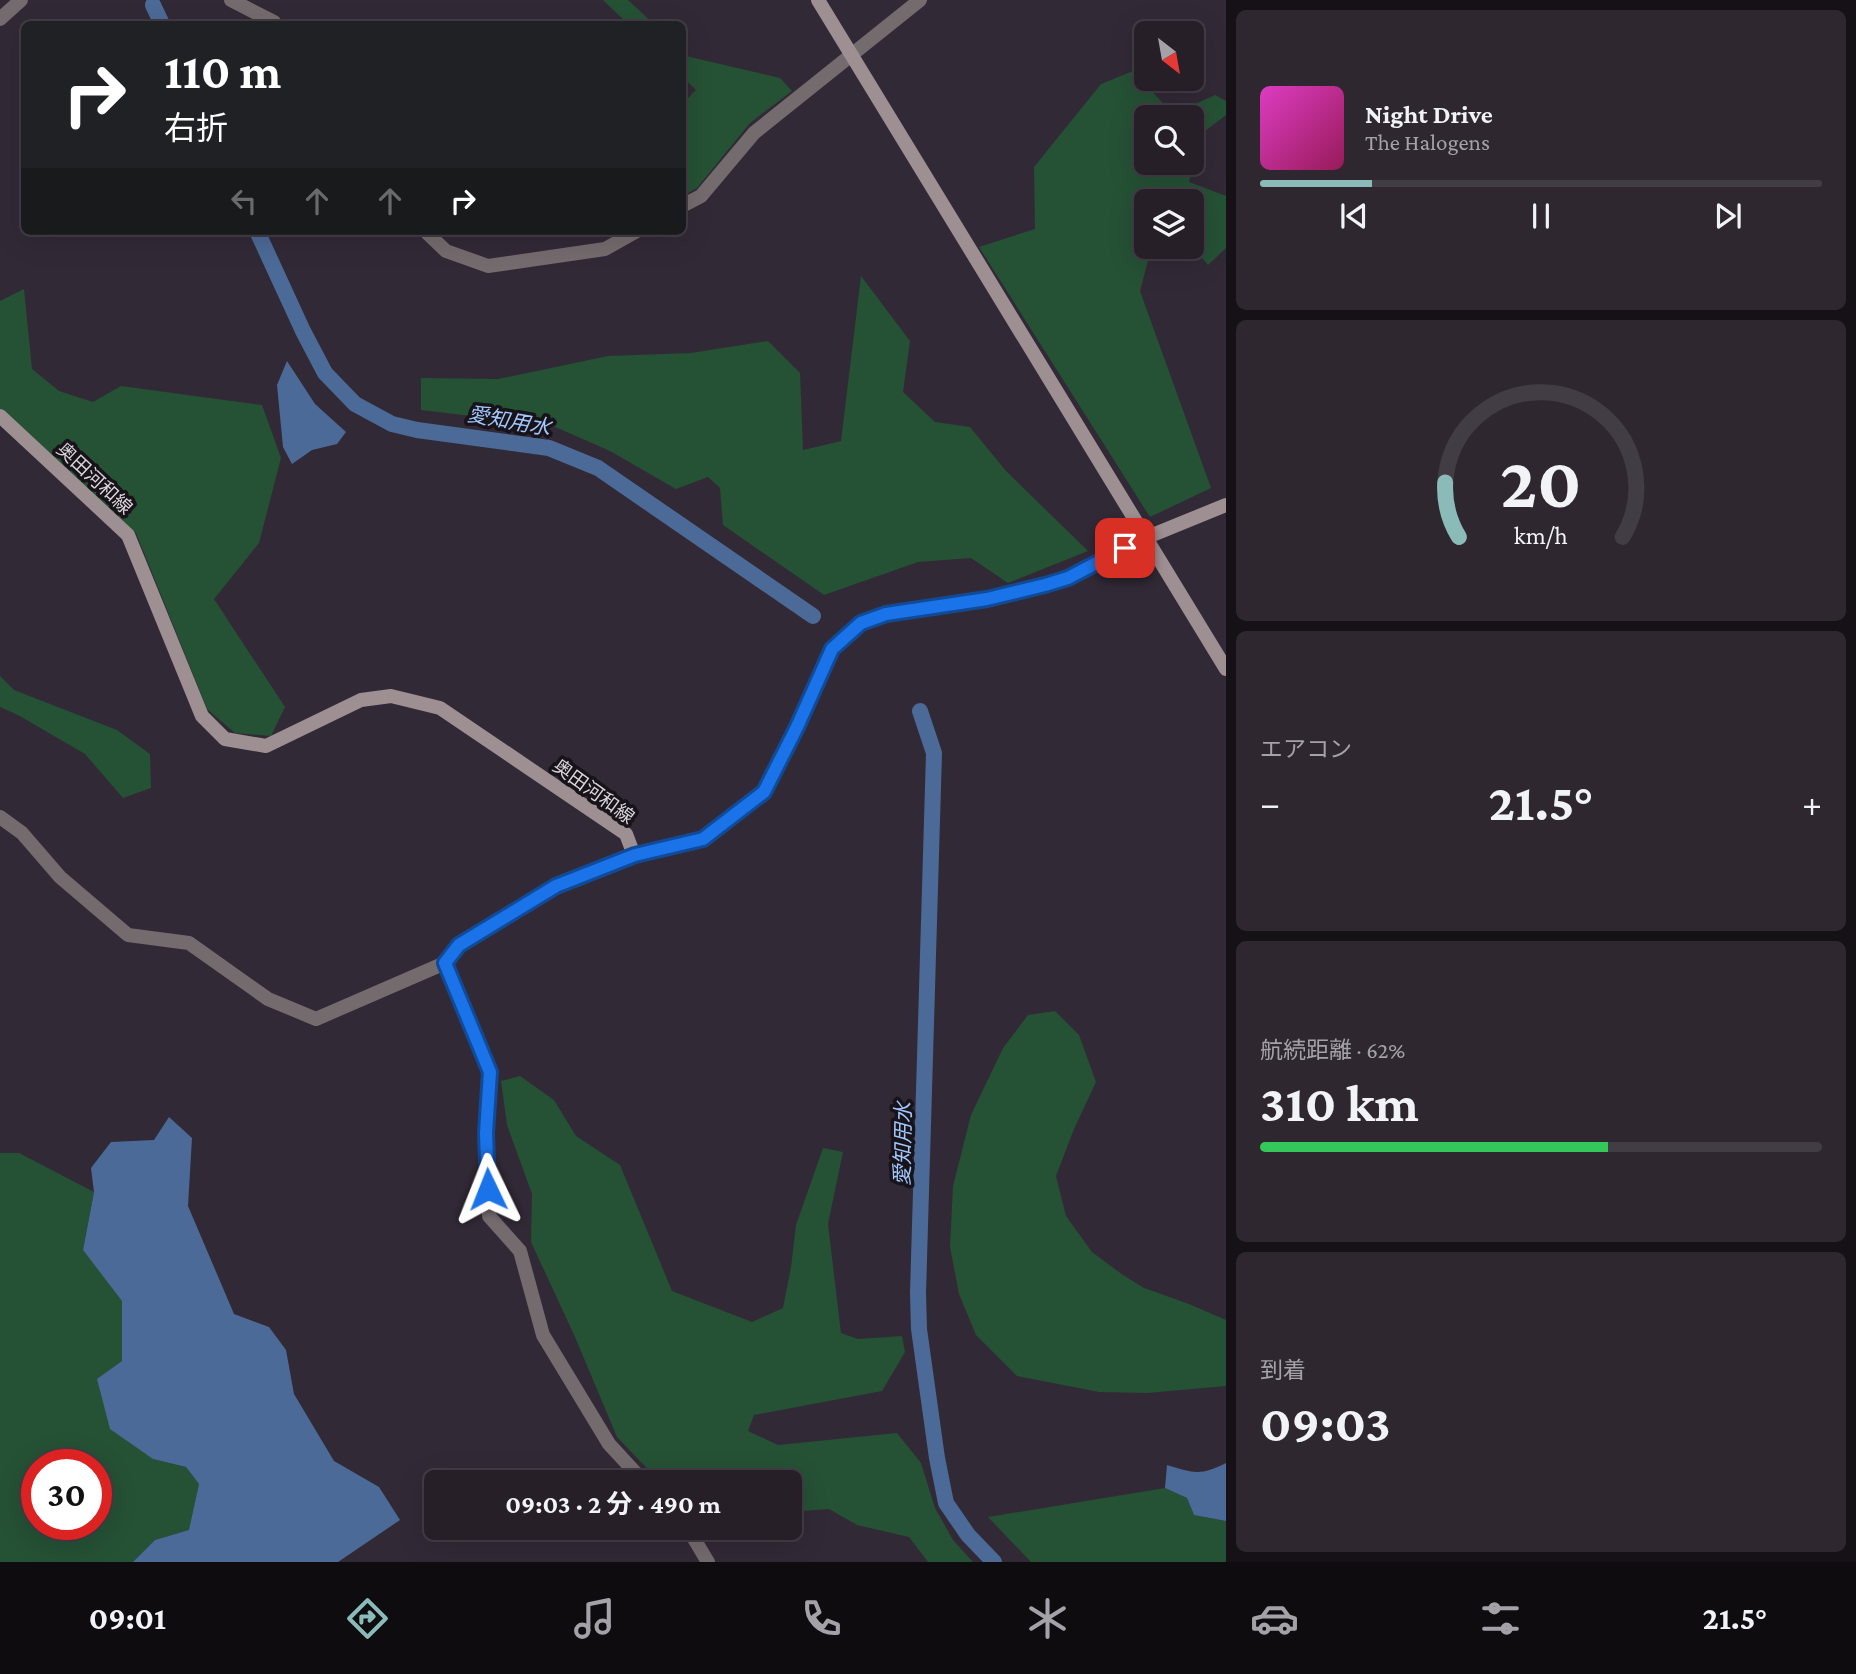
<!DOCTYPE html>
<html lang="ja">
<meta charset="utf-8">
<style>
:root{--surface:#261f28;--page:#2e2730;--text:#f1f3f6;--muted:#a4a2a8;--line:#423d45;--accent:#8bbbb9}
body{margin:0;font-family:"Crimson Pro","Noto Sans JP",serif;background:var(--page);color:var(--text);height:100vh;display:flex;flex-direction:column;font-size:26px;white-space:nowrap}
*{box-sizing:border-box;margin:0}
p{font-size:23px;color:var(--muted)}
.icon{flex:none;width:38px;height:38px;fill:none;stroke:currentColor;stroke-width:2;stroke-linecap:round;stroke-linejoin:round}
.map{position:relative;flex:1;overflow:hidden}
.side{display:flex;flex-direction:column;gap:10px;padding:10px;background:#151116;width:630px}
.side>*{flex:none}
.hud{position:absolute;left:21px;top:21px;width:665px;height:214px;border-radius:10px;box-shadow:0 7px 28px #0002,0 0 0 2px var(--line);background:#202124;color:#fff;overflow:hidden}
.needle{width:46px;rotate:149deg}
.controls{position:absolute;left:1134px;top:21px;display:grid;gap:14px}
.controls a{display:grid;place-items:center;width:70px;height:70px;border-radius:10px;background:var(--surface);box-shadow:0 7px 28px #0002,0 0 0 2px var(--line);font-size:35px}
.speed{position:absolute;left:21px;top:1449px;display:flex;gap:14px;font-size:35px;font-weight:700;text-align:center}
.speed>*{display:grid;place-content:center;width:91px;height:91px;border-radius:50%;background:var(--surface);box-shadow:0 7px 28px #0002,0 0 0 2px var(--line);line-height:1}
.speed .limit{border:10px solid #d22;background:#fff;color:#111}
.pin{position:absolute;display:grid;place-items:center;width:60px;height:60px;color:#fff;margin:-30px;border-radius:14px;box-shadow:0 4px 10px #0006}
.me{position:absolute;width:77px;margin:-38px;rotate:358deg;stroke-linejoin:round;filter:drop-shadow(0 0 5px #0008)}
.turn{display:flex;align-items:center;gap:24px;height:147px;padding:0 28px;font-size:32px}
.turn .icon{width:91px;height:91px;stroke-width:2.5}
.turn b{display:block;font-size:49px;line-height:60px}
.lanes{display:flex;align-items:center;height:66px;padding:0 28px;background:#0003;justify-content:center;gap:35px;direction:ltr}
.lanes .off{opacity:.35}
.big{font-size:52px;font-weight:700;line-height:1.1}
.side .widget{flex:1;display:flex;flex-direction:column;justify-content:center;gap:10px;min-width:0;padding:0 24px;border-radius:10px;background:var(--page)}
.side .dial{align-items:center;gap:0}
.dial svg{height:182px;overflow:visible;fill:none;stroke:var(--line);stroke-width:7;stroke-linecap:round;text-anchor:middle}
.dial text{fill:var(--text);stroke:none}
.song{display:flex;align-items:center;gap:21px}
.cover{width:84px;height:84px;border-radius:10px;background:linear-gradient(135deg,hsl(310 70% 55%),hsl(330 70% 35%))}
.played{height:7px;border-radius:4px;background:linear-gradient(90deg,var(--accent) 20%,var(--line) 20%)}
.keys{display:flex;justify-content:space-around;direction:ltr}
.heat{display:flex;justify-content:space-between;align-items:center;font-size:38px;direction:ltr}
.charge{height:10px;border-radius:5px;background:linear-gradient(90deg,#34c759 62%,var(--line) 0)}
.trip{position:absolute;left:424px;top:1470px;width:378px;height:70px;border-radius:10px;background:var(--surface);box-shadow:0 7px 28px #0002,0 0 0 2px var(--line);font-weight:700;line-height:70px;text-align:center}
.dock{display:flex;height:112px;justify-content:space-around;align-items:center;background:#0f0c10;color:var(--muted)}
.dock .icon{width:49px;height:49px}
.dock .selected{color:var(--accent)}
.dock b{font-size:32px;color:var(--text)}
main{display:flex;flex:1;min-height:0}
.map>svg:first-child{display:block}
.green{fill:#255135;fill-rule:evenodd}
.water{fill:#4c6a97}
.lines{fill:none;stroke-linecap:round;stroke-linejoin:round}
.canal{stroke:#4c6a97;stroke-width:16}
.street{stroke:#746b6e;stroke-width:14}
.secondary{stroke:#9d8f92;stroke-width:14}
.route-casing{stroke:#114b97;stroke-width:18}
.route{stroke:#1a73e8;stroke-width:12}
.labels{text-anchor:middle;stroke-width:7;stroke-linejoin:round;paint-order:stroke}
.street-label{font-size:19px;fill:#dad4dc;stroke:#171319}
.water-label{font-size:21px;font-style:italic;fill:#a1c7fe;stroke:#171319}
</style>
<main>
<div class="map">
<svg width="1226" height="1562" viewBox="0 0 1226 1562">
<rect width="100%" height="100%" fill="#322936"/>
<path class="green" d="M603 0H628L654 24H628Z
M683 52 686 56 780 78 792 91 750 123 697 188 683 196V103L696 90 683 77Z
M1133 71 1173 114 1215 95 1226 101V115L1201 134 1189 182 1226 196V248L1208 265 1192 246V201H1146V247H1157L1151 249 1140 291 1211 488 1150 517 979 247 1035 229 1034 167 1101 84ZM1192 117V163H1146V117Z
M861 276 910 341 903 392 935 422 970 427 1006 471 1088 551 1008 583 971 558 918 562 824 595 723 525 720 488 708 477 676 489 610 451 553 426 421 410V378L498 379 608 356 691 353 768 341 800 373 803 450 841 441Z
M24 289 32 369 59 391 93 402 121 386 262 405 281 458 259 543 214 599 285 707 271 736 235 733 207 709 136 533 0 409V301Z
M0 676 14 690 117 730 150 754 151 788 123 798 85 754 18 715 0 707Z
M1055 1011 1079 1035 1096 1082 1074 1129 1056 1176 1066 1216 1092 1252 1123 1275 1144 1288 1189 1304 1226 1320V1386L1147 1393 1099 1392 1017 1376 976 1335 959 1294 950 1247 953 1186 971 1115 1003 1048 1028 1015Z
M520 1076 554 1100 576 1136 620 1165 672 1291 752 1322 783 1308 791 1267 796 1225 823 1148 843 1152 828 1224 841 1333 858 1339 902 1336 905 1352 882 1391 754 1415 748 1431 778 1445 897 1433 921 1463 935 1508 953 1540 973 1562H928L909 1537 857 1525 829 1509 789 1512V1482H660L617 1437 575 1337 531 1242 532 1194 507 1125 501 1081Z
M0 1153H19L94 1192 83 1250 123 1301 122 1361 153 1459 186 1467 199 1484 190 1530 155 1540 133 1562H0ZM37 1465H96V1524H37Z
M1165 1488 1187 1498 1194 1515 1226 1521V1562H1031L988 1517Z"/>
<path class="water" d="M287 361 315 404 346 432 337 444 312 450 292 464 283 447 277 385Z
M169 1117 192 1138 188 1206 234 1314 269 1327 286 1350 294 1394 334 1461 379 1487 400 1520 338 1562H133L155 1540 189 1530 199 1484 186 1467 153 1459 110 1429 97 1379 122 1361V1301L83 1250 94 1192 91 1168 111 1142 154 1140Z
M1226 1463V1521L1194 1515 1187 1498 1165 1488 1167 1465C1193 1473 1201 1476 1226 1463Z"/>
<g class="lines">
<path class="canal" d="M153 5 162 24
M257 231 303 331 325 373 355 404 392 424 417 430 549 448 598 468 813 616
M920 711 934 753 918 1293 919 1329 937 1458 946 1503 968 1535 994 1562"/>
<path class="street" d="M231 0 274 22 275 24
M0 19 21 0
M682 206 701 196 754 133 920 0
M425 231 446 251 488 266 605 249 637 231
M0 817 22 833 60 877 128 935 189 943 268 999 316 1019 445 963 459 945 557 886 634 855
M445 963 490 1072 486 1133 489 1216 520 1251 543 1335 609 1444 644 1482
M685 1528 693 1537 708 1562"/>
<path class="secondary" d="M818 0 1226 669
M0 416 128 535 202 716 225 739 266 746 361 700 391 696 440 708 626 834 634 855 703 839 764 792 797 727 832 649 861 623 886 614 987 599 1068 578 1145 538 1226 505"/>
</g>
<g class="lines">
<g class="route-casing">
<path id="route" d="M488 1189 486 1133 490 1072 445 963 459 945 556 886 635 855 703 839 764 792 797 727 832 649 861 623 886 614 987 599 1045 585 1068 578 1125 548"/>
</g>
<use href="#route" class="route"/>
</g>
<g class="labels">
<g class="street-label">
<text transform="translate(95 478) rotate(43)" y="7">奥田河和線</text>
<text transform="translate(594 791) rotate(36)" y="7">奥田河和線</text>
</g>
<g class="water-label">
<text transform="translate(509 421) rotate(10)" y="7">愛知用水</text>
<text transform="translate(903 1144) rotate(-89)" y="7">愛知用水</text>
</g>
</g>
</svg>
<div class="controls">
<a><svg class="needle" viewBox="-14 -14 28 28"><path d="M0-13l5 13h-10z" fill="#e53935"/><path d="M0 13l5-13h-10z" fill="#a4a2a8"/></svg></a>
<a><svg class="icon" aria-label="search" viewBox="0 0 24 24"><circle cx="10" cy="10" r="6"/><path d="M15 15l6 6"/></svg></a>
<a><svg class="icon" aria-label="layers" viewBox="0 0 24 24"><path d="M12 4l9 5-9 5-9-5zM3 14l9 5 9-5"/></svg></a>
</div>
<div class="speed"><div class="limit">30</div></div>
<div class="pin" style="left:1125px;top:548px;background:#d93025"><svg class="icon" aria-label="arrive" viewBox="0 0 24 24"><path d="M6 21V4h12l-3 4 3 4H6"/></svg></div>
<svg class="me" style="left:488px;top:1189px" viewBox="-20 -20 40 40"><path d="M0-17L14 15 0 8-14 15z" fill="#1a73e8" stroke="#fff" stroke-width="4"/></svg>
<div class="trip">09:03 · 2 分 · 490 m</div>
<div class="hud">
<div class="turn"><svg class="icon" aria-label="right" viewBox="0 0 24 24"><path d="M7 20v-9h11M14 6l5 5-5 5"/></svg><div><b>110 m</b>右折</div></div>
<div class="lanes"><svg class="icon off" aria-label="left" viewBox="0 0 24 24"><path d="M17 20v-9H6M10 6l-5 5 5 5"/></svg><svg class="icon off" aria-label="ahead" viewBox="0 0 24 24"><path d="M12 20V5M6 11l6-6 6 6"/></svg><svg class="icon off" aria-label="ahead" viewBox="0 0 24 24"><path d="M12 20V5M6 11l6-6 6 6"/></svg><svg class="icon" aria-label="right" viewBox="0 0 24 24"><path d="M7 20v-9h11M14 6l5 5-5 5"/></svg></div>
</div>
</div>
<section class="side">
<div class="widget">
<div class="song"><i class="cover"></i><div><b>Night Drive</b><p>The Halogens</p></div></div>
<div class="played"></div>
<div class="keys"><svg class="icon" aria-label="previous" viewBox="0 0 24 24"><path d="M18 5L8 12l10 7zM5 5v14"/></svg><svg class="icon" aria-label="pause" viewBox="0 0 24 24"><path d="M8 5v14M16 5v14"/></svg><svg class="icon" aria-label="next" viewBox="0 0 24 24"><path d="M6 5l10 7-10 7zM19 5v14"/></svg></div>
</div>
<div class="widget dial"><svg viewBox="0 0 100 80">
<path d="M14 69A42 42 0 1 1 86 69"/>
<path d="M14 69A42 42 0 0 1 8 45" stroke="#8bbbb9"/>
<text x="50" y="56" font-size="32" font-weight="700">20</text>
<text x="50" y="72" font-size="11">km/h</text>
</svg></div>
<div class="widget"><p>エアコン</p>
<div class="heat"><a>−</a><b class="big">21.5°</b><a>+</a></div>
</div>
<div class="widget"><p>航続距離 · 62%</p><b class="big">310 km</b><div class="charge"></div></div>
<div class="widget"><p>到着</p><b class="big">09:03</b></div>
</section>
</main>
<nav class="dock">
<b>09:01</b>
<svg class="icon selected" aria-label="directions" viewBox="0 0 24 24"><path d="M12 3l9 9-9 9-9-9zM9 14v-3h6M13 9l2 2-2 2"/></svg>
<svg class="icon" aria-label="music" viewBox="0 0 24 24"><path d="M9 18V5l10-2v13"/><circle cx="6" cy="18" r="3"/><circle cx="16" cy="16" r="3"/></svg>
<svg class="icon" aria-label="phone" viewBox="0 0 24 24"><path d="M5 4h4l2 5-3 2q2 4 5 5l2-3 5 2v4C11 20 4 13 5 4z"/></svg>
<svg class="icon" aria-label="climate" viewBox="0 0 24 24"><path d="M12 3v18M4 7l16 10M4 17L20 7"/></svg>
<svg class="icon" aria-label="car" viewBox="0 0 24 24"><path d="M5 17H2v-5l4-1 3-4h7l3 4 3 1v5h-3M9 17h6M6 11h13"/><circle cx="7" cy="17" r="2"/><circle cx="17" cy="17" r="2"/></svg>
<svg class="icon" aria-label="filters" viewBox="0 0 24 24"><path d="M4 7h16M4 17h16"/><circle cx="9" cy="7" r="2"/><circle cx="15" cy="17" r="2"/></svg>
<b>21.5°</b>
</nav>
